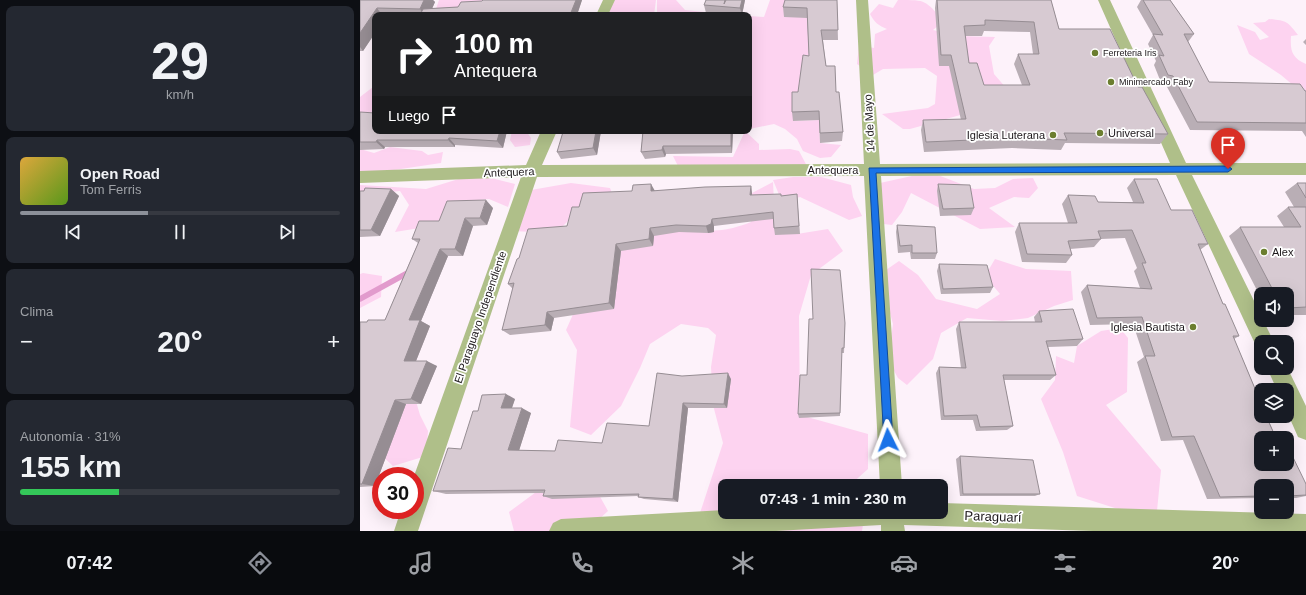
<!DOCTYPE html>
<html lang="es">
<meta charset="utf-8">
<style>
:root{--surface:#171b24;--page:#242831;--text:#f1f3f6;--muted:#9ea1a6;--line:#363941;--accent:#8c9099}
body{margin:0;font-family:Arial,sans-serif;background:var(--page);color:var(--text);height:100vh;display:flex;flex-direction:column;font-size:15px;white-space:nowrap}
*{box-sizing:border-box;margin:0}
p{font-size:13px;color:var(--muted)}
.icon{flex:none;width:22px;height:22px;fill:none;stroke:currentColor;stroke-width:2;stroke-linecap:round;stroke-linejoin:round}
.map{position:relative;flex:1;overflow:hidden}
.sheet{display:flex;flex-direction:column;gap:6px;padding:6px;background:#0d0f14;width:360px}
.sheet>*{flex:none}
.top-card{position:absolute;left:12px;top:12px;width:380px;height:122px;border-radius:8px;box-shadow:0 4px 16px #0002;background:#202124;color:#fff;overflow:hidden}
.fabs{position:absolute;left:894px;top:287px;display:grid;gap:8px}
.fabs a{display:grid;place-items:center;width:40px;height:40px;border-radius:8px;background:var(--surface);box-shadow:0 4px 16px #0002;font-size:20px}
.speed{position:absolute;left:12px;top:467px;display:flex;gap:8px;font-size:20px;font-weight:700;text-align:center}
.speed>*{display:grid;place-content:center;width:52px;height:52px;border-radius:50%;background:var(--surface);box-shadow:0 4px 16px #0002;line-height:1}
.speed .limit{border:6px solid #d22;background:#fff;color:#111}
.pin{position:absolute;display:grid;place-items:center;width:34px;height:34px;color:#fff;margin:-41px -17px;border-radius:50% 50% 50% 0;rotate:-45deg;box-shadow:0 0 4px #0007}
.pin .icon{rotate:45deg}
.me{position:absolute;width:44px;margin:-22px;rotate:357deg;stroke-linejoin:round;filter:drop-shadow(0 0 3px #0008)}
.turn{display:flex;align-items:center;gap:14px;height:84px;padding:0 16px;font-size:18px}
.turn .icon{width:52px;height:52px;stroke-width:2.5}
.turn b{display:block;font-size:28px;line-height:34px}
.then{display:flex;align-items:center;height:38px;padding:0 16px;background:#0003;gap:8px;font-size:15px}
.big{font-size:30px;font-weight:600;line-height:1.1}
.sheet .widget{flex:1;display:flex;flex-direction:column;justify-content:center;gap:6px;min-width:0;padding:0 14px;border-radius:8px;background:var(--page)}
.sheet .dial{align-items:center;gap:0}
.dial b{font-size:52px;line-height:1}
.song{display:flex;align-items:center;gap:12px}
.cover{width:48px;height:48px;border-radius:6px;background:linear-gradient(135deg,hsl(40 70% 55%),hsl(90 70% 35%))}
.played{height:4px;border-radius:2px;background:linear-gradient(90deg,var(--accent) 40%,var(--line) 40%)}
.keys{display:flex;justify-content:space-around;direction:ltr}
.heat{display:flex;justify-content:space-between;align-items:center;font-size:22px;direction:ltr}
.charge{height:6px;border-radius:3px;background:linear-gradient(90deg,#34c759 31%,var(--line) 0)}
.trip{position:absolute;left:358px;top:479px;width:230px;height:40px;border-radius:8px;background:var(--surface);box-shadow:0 4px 16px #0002;font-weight:600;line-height:40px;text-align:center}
.menu{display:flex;height:64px;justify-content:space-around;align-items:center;background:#090b0e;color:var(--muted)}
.menu .icon{width:28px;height:28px}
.menu .active{color:var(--accent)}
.menu b{font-size:18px;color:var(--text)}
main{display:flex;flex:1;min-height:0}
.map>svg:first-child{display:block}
.green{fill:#fdd3f0}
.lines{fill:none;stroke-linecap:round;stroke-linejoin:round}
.stream{stroke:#e29bcd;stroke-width:5.5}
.minor{fill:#afbf89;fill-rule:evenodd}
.wall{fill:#b9aeb5;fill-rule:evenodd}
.shaded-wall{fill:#968d93}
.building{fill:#d7cad2;stroke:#968d93;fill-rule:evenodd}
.route{fill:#1a73e8;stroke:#114b97}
.poi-dot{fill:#6b7e2f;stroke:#fff;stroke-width:1.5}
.labels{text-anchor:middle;stroke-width:3.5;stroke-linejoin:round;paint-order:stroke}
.far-poi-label{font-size:9px;fill:#1c171a;stroke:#fff;text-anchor:start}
.street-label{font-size:11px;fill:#1c171a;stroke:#fff}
.poi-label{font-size:11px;fill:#1c171a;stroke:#fff;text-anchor:start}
.near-street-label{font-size:13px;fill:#1c171a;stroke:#fff}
</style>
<main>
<section class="sheet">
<div class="widget dial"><b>29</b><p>km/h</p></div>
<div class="widget">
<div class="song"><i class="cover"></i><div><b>Open Road</b><p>Tom Ferris</p></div></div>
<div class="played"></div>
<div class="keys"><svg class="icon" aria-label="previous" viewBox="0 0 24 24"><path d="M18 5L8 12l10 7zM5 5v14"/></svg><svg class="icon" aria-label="pause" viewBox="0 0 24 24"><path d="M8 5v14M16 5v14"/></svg><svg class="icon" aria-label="next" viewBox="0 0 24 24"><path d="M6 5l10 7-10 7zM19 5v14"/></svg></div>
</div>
<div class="widget"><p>Clima</p>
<div class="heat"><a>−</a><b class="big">20°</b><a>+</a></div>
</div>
<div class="widget"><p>Autonomía · 31%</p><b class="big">155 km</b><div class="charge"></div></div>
</section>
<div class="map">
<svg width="946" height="531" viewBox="0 0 946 531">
<rect width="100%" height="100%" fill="#fdf2fa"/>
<path class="green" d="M76 0H125L126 5 74 15 79 0Z
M252 0H296L294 15H244Z
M297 0H316L325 10 374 15H297Z
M410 0H427L472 20 449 42V53L452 58 433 121 459 120 460 143 481 145 471 157 460 158 443 151 437 139 425 129 414 124 389 129V16L404 17Z
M538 0C568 0 564 0 584 21L573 30 598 36 635 37 629 46 634 74 647 89 640 104 550 129H543L522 114 568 108 575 104 577 76 565 68 523 69 513 75 497 64 499 45 514 48 515 34 527 29C519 26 514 22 510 14L519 4 533 8Z
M909 19C927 21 927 21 938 35L931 36C930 51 932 58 946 64V92L934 86 921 75 889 54 877 25 895 32 900 40 909 37 893 23 905 22Z
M15 76V120L0 119V97L13 87Z
M152 131H166L171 138 170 145 155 147 150 140Z
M385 131 399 144V150L430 149 439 151 448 168 320 170 313 156 373 157Z
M30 147 62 151 68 155 83 152 81 163 14 173 0 172V149L14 153Z
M570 172 614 189 635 188 653 179 673 178 678 188 669 198 654 197 629 208 655 227 620 229 551 193 542 212 532 225 515 223 520 183Z
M115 174 155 184 148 207 129 199 99 202 78 225 35 232 49 205 40 191 0 195V185L66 189Z
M433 177H461L491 185 493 197 502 216 489 220 440 197 422 202 413 180Z
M413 182 414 202 437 234 468 229 483 251 451 275 439 316 440 415 508 434V469L489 486H365V512H505L502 531H368L339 516 363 443 353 405 351 367 356 335 348 328 321 324 290 344 280 368 261 406 231 435 210 427 217 350 206 330 219 301 239 242C267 238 297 232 325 231 354 230 363 233 391 222L392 193Z
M211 183 250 188 253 196 220 209 202 227 174 232 151 231 171 190Z
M635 259 666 269 711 271 713 300 694 306 668 318 642 321 607 318 581 333 573 359 547 385 538 378 528 360 533 324 525 295 526 270 539 261 558 275 576 299 617 309 640 294 625 276Z
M3 273 22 276 21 297 0 308V274Z
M760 328 768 338 767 392 746 405 801 470 796 521 717 496 703 452 681 399 695 380 696 356 714 363 717 346 741 331Z
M55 398 60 415 68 431 66 456 33 466 18 452 23 413Z
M187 484H233L248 511 226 531H154L149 512Z"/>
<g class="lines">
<path class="stream" d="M0 299 51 271"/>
<path class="minor" d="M243 0H255L248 15H236Z
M496 0H508L520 164 810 163 738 0H750L826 163H946V175H832L901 315V320H903L914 342H901V350L897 348 816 175 521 176 542 486H520L504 176 177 177 58 531H34L41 510H55V476H54L161 177 0 183V171L166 165 181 131H197L182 165 504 164Z
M927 367 946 406V440L938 437 927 412V390H917L907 368Z
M581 503 946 514V531H733L544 525 545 531H521V525L416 531H189L193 523 201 519 365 510V512H581Z"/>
</g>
<path class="wall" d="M0 0H73L75 2 72 9 98 7 122 1 123 0H222L217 15H15V33L3 51H0Z
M346 0H385L382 15 346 13 344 5Z
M477 0 478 40H463L466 66 476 92 483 132 482 141 460 143 459 120 433 121 432 112 449 56 447 18 424 17 423 7Z
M576 0H691L699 29 778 87 808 134 800 144 705 143 701 150 652 148 564 152 561 130 563 120H601L589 66H579L575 8ZM624 31 670 32 673 54H658L654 64 662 85H624L609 63 605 36H622Z
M781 0H810L834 34 828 42 849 82 946 91V137L942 131 830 130 806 85H802L794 65 796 61 788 44 793 35 777 7Z
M946 39V45L943 42Z
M0 112 147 131 143 148 95 145V147H25L24 149 0 150Z
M212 131H241L237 155 201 159 197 152Z
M283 131H373L372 153 306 154 305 157 285 159 281 152Z
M774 179 811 210 848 244 840 250 863 304 879 336 874 339 916 438 946 484V496L936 498H927V486H901V498L847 499 823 440 801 441 777 362 784 357 773 324 730 325 721 292 727 285 780 288 774 271 777 268 765 238 741 239 734 247 710 249 712 255 706 263 662 262 655 232 659 223H708L702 204 708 195 738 202H773L767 188Z
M937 183H946V315H927V294H901V298L869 236 880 227H924L917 216 928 207H934L925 192Z
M578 184 614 208 611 215 580 216 577 191Z
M391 186 392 195 421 196 437 194 440 234 415 235 414 228 413 219 354 226V232L348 233 319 232 294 236 293 246 261 251 254 309 194 318 191 331 150 335 142 330 153 289 148 284 159 258 207 226 219 207 294 191Z
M31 189 39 196 20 236 0 237V191Z
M133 208 127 225 113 226 103 256H88L61 321 70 326 56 361 77 366 61 404H46L15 486 0 487V322H7L25 320 58 243 52 239Z
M537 225 577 253 575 259H551L550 252 538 253 536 232Z
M579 264 633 287 630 293 581 294 577 271Z
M679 311 723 339 717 346 688 347 696 375 690 380H644L653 426 647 430 616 431 613 420H581L576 373 579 367 601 368 596 329 599 322H675L674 317Z
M485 323 484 353H481L480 416 439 418 438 414 447 375Z
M322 376 371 379 367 408H328L318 502 284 499 278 497V496L192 499 183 496 184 493 86 494 73 491 101 449 118 411 155 399 152 408 171 413 159 450 195 451 242 443 289 426Z
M600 456 680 494 675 496H600L596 459Z"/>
<path class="shaded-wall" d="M64 0H73L75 2 69 15H64L60 9Z
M216 0H222L217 15H210Z
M382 0H385L382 15 380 8Z
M17 8 22 15H15V33L3 51 0 47V33Z
M140 131H147L143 148 137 141Z
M236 131H241L237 155 233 148Z
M371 131H373L372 153 371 146Z
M89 138 95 145V147L88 140Z
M17 140 25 147 24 149 16 142Z
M303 146 306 154 305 157 302 150Z
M291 184 295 191H291Z
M391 186 392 193V202L390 195Z
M31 189 39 196 20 236 11 230Z
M126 200 133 208 127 225 120 218Z
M105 218 113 226 103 256 95 249Z
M352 219 354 226V232L348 233 346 226Z
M290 228 294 236 293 246 289 239Z
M256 244 261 251 254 309 249 303Z
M80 249 88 256 61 321 70 326 54 366 44 361 49 320Z
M187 312 194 318 191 331 185 325Z
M67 361 77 366 61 404 51 399Z
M368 373 371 379 367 408 364 404Z
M146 394 155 399 150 413 141 408Z
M35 400 46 404 15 486 2 484Z
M323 403 328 408 318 502 313 499Z
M162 408 171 413 158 454 148 450Z"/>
<path class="building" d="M0 0H64L60 9 17 8 0 33Z
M123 0H216L210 15H60L63 9 98 7 101 2 122 1Z
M346 0H365L364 4 366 0H382L380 8 344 5Z
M425 0H477L478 30H461L466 66H475L476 92H479L483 132 460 133 459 111 432 112V92H438L443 55 449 56 447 8 423 7Z
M577 0H691L699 29H750L778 87H782L808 134 704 133 707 140 657 138 566 142 563 120 606 119 591 55H581ZM625 20 674 22 679 54H658L670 85H624L617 63H609L604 26 625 25Z
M783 0H810L834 34H824L849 82 940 84 945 91H946V123L837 122 813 76 808 75 799 55 804 56 793 34 803 35Z
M0 112 15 113V131H140L137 141 89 138 88 140H17L16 142H0Z
M212 131H236L233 148 197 152 203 132H212Z
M283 131H371V146H303L302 150 281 152Z
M774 179H797L811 210H832L848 244H838L863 304H865L879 336H873L901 403V416H906L916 438H924H901V464H927V445L946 484V495L927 496V486H901V496L860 497 834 436 812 437 785 356H795L782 317 737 318 727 285 792 289 782 263H786L772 230 738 231 741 239 708 241 712 255 667 254 659 223H717L708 195 735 196 738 202 784 203Z
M937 183H946V198Z
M291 184V191L345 187 391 186 390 195 421 194V196L437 194 439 226 414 228 413 212 352 219 351 224 346 226 316 225 290 228 289 239 256 244 249 303 187 312 185 325 142 330 154 283 148 284 157 259 159 258 168 229 207 226 212 207H219L223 193 272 191 273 185Z
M578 184 610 185 614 208 583 209Z
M5 188 31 189 11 230H0V191H4Z
M126 200 120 218H105L95 249H80L49 320H60L44 361H67L51 399 35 400 2 484H0V322H7L8 320H25L60 239H52L59 221H79L87 201Z
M928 207H946V307L927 308V294H915L880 227H941Z
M537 225 575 227 577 253H552V245L540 246Z
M579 264 627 265 633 287 583 289Z
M451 269 480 270 485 323 484 348H482L480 413 438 414 440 375H447L449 319H453Z
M713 309 723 339 686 341 696 375H643L653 426 620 427 617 415 584 416 579 367 606 368 599 322H682L679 311Z
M297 373 322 376 368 373 364 404 323 403 313 499 278 497 279 494 183 496 185 490 73 491 88 448 101 449 113 411H118L122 395 146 394 141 408H162L148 450 195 451 198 440 242 443 247 423 289 426Z
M600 456 673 460 680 494H603Z"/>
<path class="route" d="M868 166 872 169 868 172 516 173 533 440 532 443 528 445 524 443 509 168Z"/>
<g class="poi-dot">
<circle cx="735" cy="53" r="4"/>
<circle cx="751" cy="82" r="4"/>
<circle cx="740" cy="133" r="4"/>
<circle cx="693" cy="135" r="4"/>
<circle cx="904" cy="252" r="4"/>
<circle cx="833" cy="327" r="4"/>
</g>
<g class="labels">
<g class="far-poi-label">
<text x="743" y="56">Ferreteria Iris</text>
<text x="759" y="85">Minimercado Faby</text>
</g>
<g class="street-label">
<text transform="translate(509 123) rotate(-93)" y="4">14 de Mayo</text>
<text x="473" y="174">Antequera</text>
<text transform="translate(149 172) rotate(-2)" y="4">Antequera</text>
<text transform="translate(120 317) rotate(-71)" y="4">El Paraguayo Independiente</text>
</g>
<g class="poi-label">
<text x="748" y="137">Universal</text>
<text x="685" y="139" text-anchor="end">Iglesia Luterana</text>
<text x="912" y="256">Alex</text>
<text x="825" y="331" text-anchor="end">Iglesia Bautista</text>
</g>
<g class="near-street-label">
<text transform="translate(633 516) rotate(2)" y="5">Paraguarí</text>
</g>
</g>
</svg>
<div class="fabs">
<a><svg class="icon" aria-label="sound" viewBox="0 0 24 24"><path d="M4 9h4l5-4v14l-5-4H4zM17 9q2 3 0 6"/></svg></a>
<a><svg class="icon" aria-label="search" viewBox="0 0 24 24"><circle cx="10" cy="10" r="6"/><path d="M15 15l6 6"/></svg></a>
<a><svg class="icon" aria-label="layers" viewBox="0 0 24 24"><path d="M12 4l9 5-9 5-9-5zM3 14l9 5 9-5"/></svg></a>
<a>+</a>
<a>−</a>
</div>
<div class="speed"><div class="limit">30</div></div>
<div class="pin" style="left:868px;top:169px;background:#d93025"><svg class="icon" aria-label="arrive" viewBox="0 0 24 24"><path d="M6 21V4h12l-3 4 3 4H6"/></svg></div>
<svg class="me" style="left:528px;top:440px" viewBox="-20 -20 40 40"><path d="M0-17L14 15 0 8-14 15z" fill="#1a73e8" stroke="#fff" stroke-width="4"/></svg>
<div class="trip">07:43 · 1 min · 230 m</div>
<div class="top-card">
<div class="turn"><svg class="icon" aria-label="right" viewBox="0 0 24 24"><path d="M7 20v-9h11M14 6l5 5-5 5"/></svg><div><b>100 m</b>Antequera</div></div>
<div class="then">Luego<svg class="icon" aria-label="arrive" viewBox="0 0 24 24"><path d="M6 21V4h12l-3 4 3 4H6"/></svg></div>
</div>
</div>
</main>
<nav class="menu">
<b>07:42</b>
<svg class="icon active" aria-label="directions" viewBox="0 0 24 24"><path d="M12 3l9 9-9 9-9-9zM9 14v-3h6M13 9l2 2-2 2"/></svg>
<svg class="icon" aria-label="music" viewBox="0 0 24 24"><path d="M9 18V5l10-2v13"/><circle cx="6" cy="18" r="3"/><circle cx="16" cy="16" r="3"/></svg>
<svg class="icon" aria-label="phone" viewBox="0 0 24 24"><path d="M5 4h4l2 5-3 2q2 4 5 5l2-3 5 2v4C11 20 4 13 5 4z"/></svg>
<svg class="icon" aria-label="climate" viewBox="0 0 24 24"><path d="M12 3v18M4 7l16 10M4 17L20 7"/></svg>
<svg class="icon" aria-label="car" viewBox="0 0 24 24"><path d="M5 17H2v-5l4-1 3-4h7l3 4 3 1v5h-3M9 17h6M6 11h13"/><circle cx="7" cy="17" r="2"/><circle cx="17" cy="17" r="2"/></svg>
<svg class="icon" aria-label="filters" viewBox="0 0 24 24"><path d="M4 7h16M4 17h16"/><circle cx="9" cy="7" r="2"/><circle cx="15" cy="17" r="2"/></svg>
<b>20°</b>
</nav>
